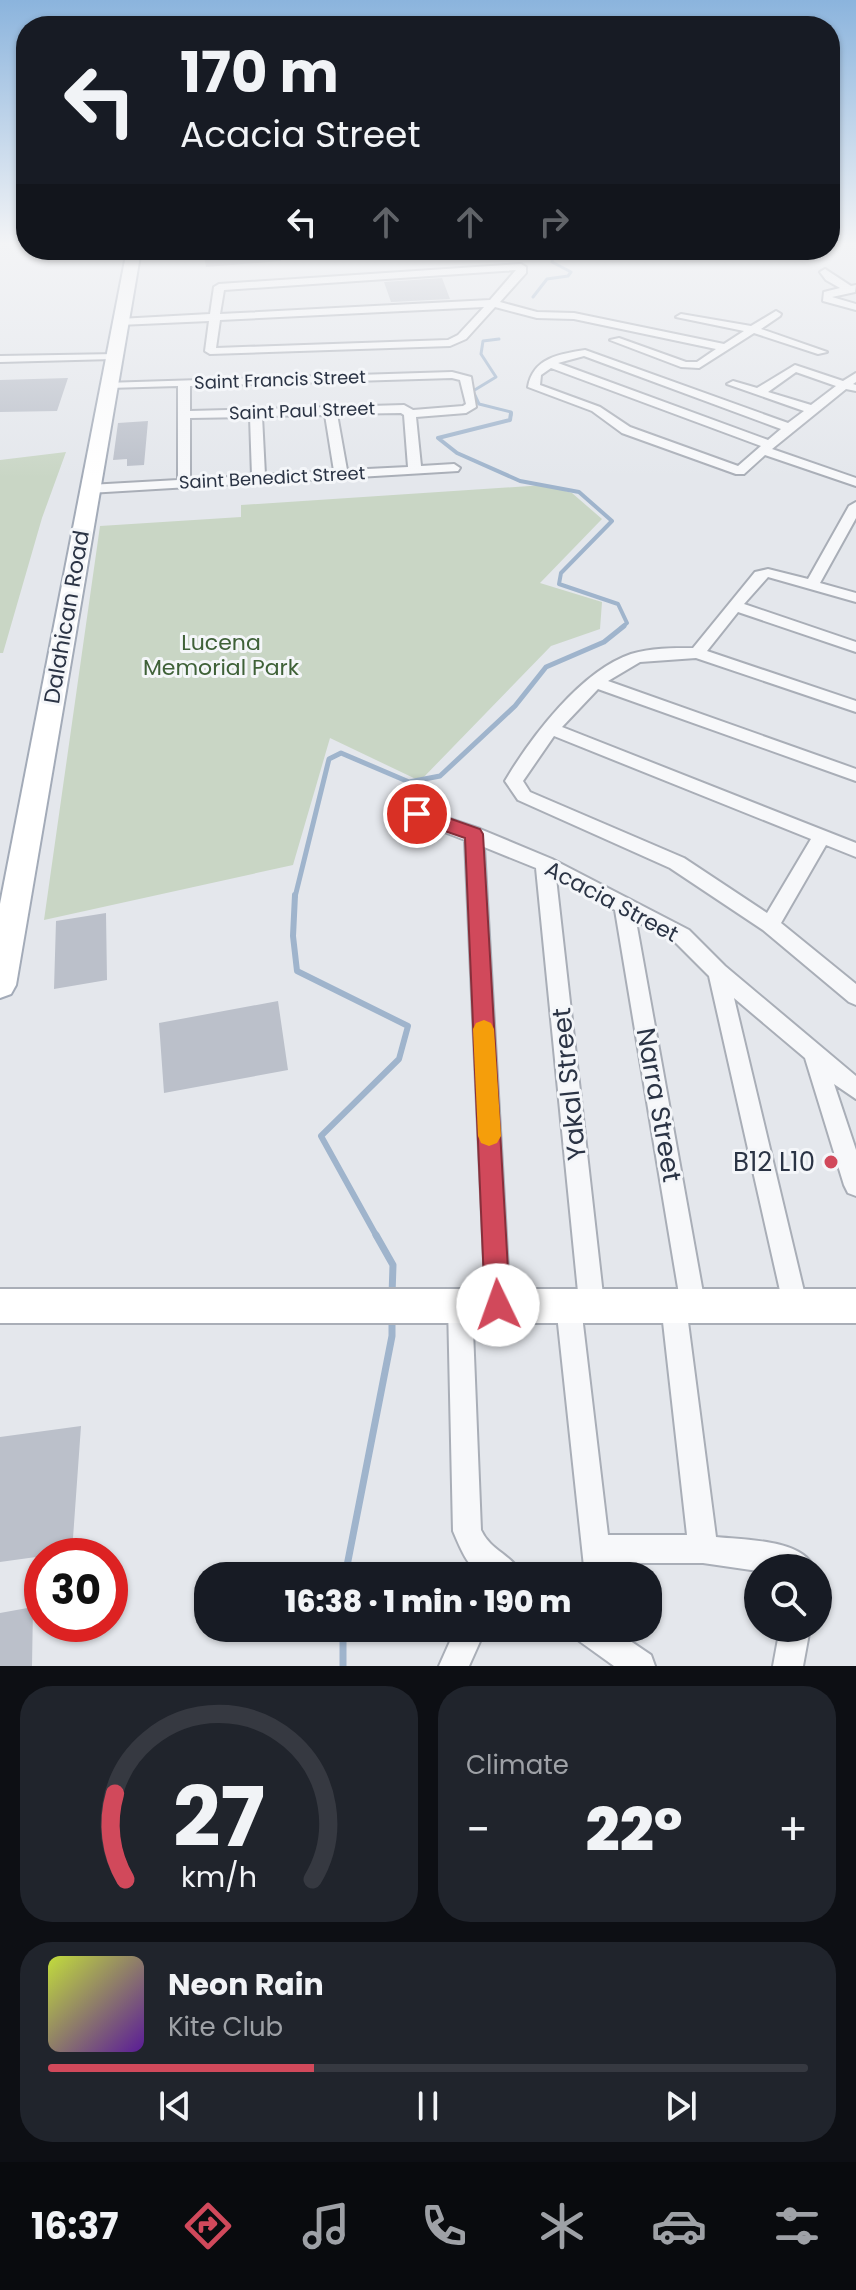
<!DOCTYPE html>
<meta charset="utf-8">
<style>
:root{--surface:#171b24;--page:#20242c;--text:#f1f3f6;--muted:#9ea1a6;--line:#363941;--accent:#d1495b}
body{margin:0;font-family:Poppins,sans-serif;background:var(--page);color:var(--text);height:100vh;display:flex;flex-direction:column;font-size:30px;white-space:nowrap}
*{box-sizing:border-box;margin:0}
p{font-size:26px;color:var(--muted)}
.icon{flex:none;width:44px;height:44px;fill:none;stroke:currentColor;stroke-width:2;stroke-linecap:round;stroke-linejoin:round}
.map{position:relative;height:1666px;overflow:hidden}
.details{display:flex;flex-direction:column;gap:20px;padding:20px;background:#0d0f14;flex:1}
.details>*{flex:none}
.top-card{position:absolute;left:16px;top:16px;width:824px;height:244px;border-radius:32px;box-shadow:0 2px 6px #0004;background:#171b24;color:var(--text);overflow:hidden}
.fabs{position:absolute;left:744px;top:1554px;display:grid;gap:16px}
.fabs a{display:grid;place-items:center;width:88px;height:88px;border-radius:50%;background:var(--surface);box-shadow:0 2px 6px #0004;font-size:40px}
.speed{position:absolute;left:24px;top:1538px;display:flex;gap:16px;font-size:40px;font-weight:700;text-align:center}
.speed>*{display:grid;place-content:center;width:104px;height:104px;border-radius:50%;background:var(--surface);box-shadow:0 2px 6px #0004;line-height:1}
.speed .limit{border:12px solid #d22;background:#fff;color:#111}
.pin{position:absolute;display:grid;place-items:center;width:68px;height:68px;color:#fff;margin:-34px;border:4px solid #fff;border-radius:50%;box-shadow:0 2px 8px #0007}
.me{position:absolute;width:88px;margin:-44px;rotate:357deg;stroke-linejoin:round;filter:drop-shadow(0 0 6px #0008)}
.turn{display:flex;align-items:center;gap:28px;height:168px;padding:0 32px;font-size:36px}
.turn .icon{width:104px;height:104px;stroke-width:2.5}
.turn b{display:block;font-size:56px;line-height:68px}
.lanes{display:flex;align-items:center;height:76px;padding:0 32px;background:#0003;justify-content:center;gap:40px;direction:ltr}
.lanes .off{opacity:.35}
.big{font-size:60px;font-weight:800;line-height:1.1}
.details .widget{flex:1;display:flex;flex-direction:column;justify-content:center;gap:12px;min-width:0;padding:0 28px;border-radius:32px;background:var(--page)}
.details .dial{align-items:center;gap:0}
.dial svg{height:208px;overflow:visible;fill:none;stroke:var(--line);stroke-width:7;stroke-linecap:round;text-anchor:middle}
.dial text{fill:var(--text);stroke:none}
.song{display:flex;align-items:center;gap:24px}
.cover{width:96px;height:96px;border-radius:12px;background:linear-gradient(135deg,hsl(70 70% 55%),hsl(270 70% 35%))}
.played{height:8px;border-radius:4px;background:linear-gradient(90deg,var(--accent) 35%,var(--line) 35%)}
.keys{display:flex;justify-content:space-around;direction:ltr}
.heat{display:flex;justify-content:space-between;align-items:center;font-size:44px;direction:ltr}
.details .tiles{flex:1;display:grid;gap:20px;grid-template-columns:1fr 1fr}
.widget:last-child{grid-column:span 2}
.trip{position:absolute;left:194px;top:1562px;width:468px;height:80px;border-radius:32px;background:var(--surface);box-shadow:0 2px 6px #0004;font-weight:800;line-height:80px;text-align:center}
.tab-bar{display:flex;height:128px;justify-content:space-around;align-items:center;background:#090b0e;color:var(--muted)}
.tab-bar .icon{width:56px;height:56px}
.tab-bar .active{color:var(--accent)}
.tab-bar b{font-size:36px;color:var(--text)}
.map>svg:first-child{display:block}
.green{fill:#c9d6c5}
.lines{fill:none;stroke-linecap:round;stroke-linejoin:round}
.stream-far4{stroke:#9fb4cc;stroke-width:3}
.stream-far3{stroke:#9fb4cc;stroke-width:4}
.stream-far2{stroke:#9fb4cc;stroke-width:5}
.stream-far1{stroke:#9fb4cc;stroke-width:6}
.stream{stroke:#9fb4cc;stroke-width:7}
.building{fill:#bbc0ca}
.street-casing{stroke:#a9aeb7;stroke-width:4}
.secondary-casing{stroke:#a9aeb7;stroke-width:4}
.primary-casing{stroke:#a3abb8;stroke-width:4}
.street{fill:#f7f8fa;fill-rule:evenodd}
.secondary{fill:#fff;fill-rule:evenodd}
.primary{fill:#fff;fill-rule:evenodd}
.route{fill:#d1495b;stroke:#882f3b;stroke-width:2}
.slow{fill:#f59e0b}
.poi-dot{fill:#d1495b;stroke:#f4f6f9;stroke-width:3}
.labels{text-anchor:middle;stroke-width:6;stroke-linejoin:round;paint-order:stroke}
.far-street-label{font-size:18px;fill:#2b3445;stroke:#f4f6f9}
.street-label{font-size:22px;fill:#2b3445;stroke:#f4f6f9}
.park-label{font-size:22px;fill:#3f6138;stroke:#f4f6f9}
.near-street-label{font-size:26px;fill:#2b3445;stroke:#f4f6f9}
.near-poi-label{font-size:26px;fill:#2b3445;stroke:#f4f6f9;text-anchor:end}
</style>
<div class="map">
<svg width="856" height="1666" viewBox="0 0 856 1666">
<rect width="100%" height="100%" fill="#e4e7ec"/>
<path class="green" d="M66 452 42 518 3 653H0V460Z
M545 485 572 493 602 519 540 583 602 602 600 629 551 646 420 781 330 738 293 865 44 920 100 526 241 517V505Z"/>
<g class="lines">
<path class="stream-far4" d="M533 297 547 279 568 276 571 272 552 262 555 250
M499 339 483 341 481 354 496 377 473 391 479 404 511 412V415"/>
<path class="stream-far3" d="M511 413 510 420 438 438 457 453 520 481 579 492 612 521 561 573 559 584 618 604 627 623 621 628"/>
<path class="stream-far2" d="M295 897 329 759 341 753 409 782 440 776 515 706 546 667 604 642 624 626"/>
<path class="stream-far1" d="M295 895 293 936 297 971 408 1026 399 1059 321 1136 377 1237"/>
<path class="stream" d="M376 1235 393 1265 392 1295
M345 1576 392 1336V1317
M343 1628V1666"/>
</g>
<path class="building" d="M203 250H280L281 261 206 267Z
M442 278 450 299 391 302 384 282Z
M68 378 57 411 0 412V380Z
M148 421 144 465 127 466V459L113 460 118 423Z
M106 913 107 980 54 989 56 921Z
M278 1001 288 1070 164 1093 159 1023Z
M81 1426 72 1552 0 1562V1437Z
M33 1607 32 1666H0V1613Z"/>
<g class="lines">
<g class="street-casing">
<path id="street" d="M521 264 526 267V273L500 302 537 312 574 313 724 344 744 331 676 317 681 314 751 326 776 311 781 314 780 316 761 329 827 352 818 354 754 333 699 368 681 367 610 340 619 338 686 362H697L716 349 574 319 537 318 495 307 466 339 450 346 210 354 205 351 209 321 119 325 114 322 119 319 210 314 214 287 219 284ZM516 270 490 300 220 314 224 290ZM484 307 458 335 448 340 216 348 220 320Z
M825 269 851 286 856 285 855 292 832 297 856 304V310L823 301 824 292 840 288 826 280 820 272Z
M585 350 788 423 804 411 727 384 733 381 757 388 795 365 843 381 856 373V382L853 384 856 385V391L846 389 772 449 856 478V486L765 455 744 474H736L622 433 592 411 528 387C533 358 559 354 585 350ZM584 356 781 429 768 440 558 363ZM551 368 761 446 738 466 630 427 600 407 540 385 541 375ZM796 372 836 386 811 405 768 392Z
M117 354 119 356 113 359 0 362V356Z
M452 372 471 377 476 407 466 413 416 417 421 466 454 464 460 468 458 471 89 493 83 489 89 485 178 480V386L108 388 102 385 104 383ZM452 378 460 380 466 404 463 406 413 410 404 405 190 411V386ZM401 413 404 415 408 467 347 470 337 414ZM325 415 334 471 265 475 262 416ZM250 417 252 476 190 479V418Z
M856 502V518L820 583 856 593V602L768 577 744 604 856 642V652L738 612 707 651 856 701V712L696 658 640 662 608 681 856 769V781L598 689 562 727 856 843V857L826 845 781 923 856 984V1005L849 1002 763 930 670 868 518 800 505 781C531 737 581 671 631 654 651 648 672 648 693 648L755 572 768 569 808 579 849 506ZM554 736 811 839 767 913 684 858 530 792 523 781Z
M417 808 480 829 552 859 689 930 725 966 856 1076V1099L834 1084 856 1150V1196L848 1193 844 1185 805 1058 734 998 807 1304 804 1313 795 1316 786 1313 783 1304 709 976 675 942 636 921 705 1304 702 1313 693 1316 687 1314 716 1537C744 1540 802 1539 814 1568H758V1571L703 1563H612L613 1576H585L556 1305 559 1296 568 1293 577 1296 579 1302 536 868 484 847 510 1305 507 1314 498 1317 489 1314 486 1305 465 840 411 819 408 814 411 809ZM556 878 615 910 679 1294 673 1292 664 1295 661 1304 687 1535H608L581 1307 583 1313 592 1316 601 1313 604 1304Z
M460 1293 469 1296 472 1305 481 1530C491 1552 514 1555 522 1576 475 1576 472 1576 453 1531L448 1305 451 1296Z
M456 1628H486L469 1666H439Z
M570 1628H611L651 1655 655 1666H614L575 1638Z
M780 1628H810L803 1666H773Z"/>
</g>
<g class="secondary-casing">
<path id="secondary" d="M0 1289H856V1323H0Z"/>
</g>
<g class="primary-casing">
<path id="primary" d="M127 250H141L16 985 11 994 0 998V904Z"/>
</g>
<use href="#street" class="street"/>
<use href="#secondary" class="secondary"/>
<use href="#primary" class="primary"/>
</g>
<linearGradient id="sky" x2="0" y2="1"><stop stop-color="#8bb4dd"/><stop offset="0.51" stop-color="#f3f4f6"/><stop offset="1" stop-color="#f3f4f6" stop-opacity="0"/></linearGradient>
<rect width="856" height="478" fill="url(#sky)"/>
<path class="route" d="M417 807 480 829 483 834 510 1305 507 1314 498 1317 489 1314 485 1305 465 838 410 819 408 814Z"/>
<path class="slow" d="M484 1020 491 1023 494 1029 501 1136 497 1143 489 1146 481 1143 478 1136 473 1029 476 1023Z"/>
<circle class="poi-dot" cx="831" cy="1162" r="8"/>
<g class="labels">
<g class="far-street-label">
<text transform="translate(280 380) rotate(-2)" y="6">Saint Francis Street</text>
<text transform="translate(302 411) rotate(-2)" y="6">Saint Paul Street</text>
<text transform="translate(272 478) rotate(-3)" y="6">Saint Benedict Street</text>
</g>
<g class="street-label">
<text transform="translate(66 617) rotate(-80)" y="8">Dalahican Road</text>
<text transform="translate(612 901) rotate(28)" y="8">Acacia Street</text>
</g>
<g class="park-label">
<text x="221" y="650">Lucena<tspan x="221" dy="25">Memorial Park</tspan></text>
</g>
<g class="near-street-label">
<text transform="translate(569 1084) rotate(-96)" y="9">Yakal Street</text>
<text transform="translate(659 1105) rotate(80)" y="9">Narra Street</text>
</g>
<g class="near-poi-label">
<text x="815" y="1171">B12 L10</text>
</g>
</g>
</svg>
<div class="fabs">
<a><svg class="icon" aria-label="search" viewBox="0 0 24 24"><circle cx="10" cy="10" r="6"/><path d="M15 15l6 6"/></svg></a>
</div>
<div class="speed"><div class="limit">30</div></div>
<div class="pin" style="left:417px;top:814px;background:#d93025"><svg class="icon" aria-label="arrive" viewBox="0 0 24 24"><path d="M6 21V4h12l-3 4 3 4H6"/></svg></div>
<svg class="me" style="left:498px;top:1305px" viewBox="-20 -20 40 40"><circle r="19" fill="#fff"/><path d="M0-13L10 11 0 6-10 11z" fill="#d1495b"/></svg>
<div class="trip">16:38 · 1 min · 190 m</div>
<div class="top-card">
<div class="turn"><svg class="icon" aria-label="left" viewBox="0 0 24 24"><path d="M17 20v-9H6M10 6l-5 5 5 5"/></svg><div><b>170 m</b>Acacia Street</div></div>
<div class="lanes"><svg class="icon" aria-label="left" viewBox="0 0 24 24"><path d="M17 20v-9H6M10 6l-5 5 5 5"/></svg><svg class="icon off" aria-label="ahead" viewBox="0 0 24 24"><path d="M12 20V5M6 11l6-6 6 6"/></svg><svg class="icon off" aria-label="ahead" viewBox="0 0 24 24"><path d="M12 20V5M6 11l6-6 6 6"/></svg><svg class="icon off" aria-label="right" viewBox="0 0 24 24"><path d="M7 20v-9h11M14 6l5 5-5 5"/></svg></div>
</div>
</div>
<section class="details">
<div class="tiles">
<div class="widget dial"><svg viewBox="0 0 100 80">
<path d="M14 69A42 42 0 1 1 86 69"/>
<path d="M14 69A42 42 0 0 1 10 36" stroke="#d1495b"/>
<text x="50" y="56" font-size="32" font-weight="700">27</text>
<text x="50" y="72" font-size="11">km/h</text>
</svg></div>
<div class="widget"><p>Climate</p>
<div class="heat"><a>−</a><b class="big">22°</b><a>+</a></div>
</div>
<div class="widget">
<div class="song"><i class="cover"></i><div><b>Neon Rain</b><p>Kite Club</p></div></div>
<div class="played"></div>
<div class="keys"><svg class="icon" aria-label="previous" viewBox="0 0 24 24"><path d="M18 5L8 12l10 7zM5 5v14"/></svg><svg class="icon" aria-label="pause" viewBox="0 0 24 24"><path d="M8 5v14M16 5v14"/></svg><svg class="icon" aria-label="next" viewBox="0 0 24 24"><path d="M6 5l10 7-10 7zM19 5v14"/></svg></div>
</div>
</div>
</section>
<nav class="tab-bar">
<b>16:37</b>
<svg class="icon active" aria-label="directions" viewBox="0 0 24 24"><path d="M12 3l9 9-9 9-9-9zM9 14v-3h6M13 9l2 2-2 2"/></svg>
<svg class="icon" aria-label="music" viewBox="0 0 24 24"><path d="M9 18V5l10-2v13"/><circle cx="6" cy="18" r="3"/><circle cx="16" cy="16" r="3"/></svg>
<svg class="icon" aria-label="phone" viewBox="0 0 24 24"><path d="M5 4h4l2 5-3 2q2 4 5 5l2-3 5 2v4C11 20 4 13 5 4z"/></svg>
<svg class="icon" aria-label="climate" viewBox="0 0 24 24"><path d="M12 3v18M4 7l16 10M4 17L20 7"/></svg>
<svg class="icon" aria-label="car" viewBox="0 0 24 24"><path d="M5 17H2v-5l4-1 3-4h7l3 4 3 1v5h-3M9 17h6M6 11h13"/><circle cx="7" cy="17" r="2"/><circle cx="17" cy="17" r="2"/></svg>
<svg class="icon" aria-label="filters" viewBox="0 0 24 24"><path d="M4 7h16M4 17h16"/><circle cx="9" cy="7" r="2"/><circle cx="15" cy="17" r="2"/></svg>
</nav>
